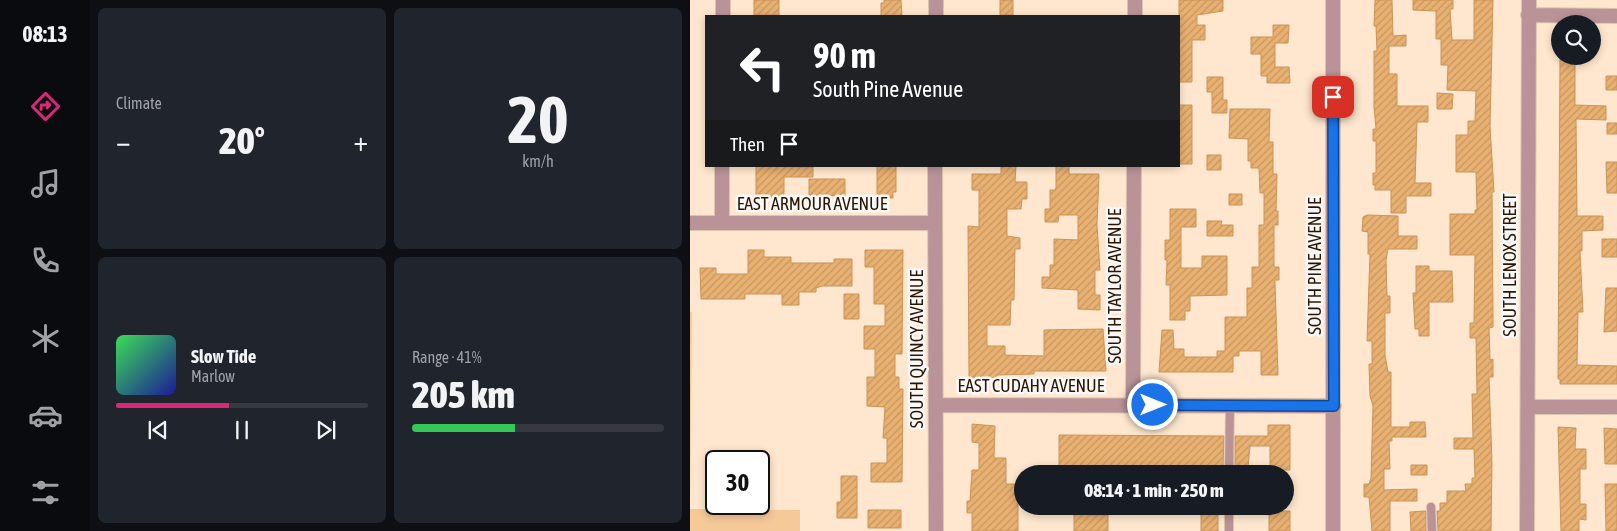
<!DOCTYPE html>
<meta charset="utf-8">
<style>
:root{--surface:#171b24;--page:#20242c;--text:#f1f3f6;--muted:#9ea1a6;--line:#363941;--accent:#db2777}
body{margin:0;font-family:"Asap Condensed",sans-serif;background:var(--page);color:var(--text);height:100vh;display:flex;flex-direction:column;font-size:19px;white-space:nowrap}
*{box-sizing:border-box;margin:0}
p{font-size:16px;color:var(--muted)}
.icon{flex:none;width:28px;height:28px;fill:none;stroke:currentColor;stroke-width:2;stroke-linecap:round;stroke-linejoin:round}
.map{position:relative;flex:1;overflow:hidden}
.panel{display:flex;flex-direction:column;gap:8px;padding:8px;background:#0d0f14;width:600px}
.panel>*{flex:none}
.guide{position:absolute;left:15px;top:15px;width:475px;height:152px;border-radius:0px;box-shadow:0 2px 8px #0003;background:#202124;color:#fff;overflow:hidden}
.tools{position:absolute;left:861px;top:15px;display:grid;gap:10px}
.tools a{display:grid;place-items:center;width:50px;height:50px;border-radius:50%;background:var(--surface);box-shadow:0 2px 8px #0003;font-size:25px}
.speed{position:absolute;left:15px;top:450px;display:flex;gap:10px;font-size:25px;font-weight:700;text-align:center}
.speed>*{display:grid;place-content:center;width:65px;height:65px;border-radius:50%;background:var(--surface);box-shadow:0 2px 8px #0003;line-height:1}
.speed .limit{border:2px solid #111;border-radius:8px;background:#fff;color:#111}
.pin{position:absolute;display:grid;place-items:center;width:42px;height:42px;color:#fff;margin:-21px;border-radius:10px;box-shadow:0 2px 8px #0006}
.me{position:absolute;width:55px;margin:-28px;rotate:90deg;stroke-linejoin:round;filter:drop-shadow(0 0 4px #0008)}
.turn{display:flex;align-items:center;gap:18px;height:105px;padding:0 25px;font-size:22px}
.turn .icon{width:65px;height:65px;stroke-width:2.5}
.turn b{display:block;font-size:35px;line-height:42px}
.then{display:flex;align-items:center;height:48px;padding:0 25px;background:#0003;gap:10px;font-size:19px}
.big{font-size:38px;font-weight:800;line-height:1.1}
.panel .tile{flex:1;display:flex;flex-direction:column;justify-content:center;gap:8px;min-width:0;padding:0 18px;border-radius:8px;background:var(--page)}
.panel .dial{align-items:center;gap:0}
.dial b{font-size:65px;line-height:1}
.song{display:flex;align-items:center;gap:15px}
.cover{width:60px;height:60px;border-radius:8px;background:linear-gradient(135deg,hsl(130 70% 55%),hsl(240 70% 35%))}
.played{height:5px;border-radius:2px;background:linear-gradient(90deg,var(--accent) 45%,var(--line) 45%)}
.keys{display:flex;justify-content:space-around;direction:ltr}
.heat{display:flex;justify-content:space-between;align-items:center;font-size:28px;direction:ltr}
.charge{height:8px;border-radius:4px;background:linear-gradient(90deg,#34c759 41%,var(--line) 0)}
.panel .tiles{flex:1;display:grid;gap:8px;grid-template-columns:repeat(2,1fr)}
.trip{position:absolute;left:324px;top:465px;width:280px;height:50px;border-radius:25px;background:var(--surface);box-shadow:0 2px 8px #0003;font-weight:800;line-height:50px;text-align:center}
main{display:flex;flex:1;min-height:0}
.menu{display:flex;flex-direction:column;width:90px;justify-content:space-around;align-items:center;background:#090b0e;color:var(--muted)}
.menu .icon{width:35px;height:35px}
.menu .on{color:var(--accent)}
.menu b{font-size:22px;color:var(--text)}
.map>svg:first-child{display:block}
.green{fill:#f6c999}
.building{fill:url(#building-hatch);stroke:#ca9456}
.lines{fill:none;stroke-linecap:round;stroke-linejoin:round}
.service-casing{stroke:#dcc5ad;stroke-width:10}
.minor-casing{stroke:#dcc5ad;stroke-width:16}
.service{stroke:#b99398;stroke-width:8}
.minor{stroke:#b99398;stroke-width:14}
.route-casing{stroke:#114b97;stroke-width:12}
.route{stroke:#1a73e8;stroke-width:9}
.labels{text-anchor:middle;stroke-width:5;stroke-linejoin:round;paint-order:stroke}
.street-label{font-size:18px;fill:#2a1500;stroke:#f8f8f8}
</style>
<main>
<nav class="menu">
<b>08:13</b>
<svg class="icon on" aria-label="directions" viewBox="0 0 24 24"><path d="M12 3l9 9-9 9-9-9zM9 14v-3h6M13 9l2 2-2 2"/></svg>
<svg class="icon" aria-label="music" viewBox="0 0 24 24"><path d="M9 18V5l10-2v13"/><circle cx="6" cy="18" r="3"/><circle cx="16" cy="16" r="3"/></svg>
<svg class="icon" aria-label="phone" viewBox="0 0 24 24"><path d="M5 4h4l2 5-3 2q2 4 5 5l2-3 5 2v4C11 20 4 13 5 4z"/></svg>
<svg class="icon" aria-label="climate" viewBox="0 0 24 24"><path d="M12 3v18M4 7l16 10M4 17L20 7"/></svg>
<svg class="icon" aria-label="car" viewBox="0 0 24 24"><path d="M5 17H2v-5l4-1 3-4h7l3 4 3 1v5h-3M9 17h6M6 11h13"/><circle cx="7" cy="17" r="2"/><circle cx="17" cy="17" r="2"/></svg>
<svg class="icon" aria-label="filters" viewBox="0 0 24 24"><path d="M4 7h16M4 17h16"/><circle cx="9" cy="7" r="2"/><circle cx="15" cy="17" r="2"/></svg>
</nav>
<section class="panel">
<div class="tiles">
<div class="tile"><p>Climate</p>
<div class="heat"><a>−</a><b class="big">20°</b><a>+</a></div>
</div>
<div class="tile dial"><b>20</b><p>km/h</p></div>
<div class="tile">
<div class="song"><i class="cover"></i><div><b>Slow Tide</b><p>Marlow</p></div></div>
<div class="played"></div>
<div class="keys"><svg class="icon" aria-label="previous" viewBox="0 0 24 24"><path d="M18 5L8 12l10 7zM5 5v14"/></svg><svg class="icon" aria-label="pause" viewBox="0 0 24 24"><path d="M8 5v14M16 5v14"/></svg><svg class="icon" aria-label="next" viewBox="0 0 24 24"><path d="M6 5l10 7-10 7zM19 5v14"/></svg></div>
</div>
<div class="tile"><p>Range · 41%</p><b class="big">205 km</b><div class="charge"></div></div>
</div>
</section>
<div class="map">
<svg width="927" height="531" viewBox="0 0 927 531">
<defs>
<pattern id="building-hatch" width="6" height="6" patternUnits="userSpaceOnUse" patternTransform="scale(1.25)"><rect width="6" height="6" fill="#e8b071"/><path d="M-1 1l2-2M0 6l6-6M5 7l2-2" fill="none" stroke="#c79660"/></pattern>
</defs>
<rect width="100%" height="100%" fill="#fee7ce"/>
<path class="green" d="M0 312H2L0 509 110 510V531H0Z"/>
<path class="building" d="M64 0H89V15H64Z
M194 0H211L212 16H191V3H194Z
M310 0H323V15H310Z
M489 0H533V11L507 15V25H515V40H502V82H489Z
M685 0H702L703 36 716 35V46H699V74H707V106H738V122H727L725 183H741V196H716V213H701V190H685V185H683V173H686V141H683V129H686L684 107V51H687L686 26H684Z
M723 0H763V9H760L762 40H784V0H803L800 126 804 192H802L803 314V327L799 328 800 360 803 359V377H799L802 463 801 531H748L747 511H750V503H757V491H776L775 484H782V478H785L784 449H764V438H783L782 394H787L786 338H780V323H784L785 255H760V214H785V210H787L786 172H766V135H778V121H785L786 91 757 90 758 65H751V39H746V11L723 10Z
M583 25H599L598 43H585V67H599L600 83H577V76H571V54H561V37H583Z
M870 56H885V105L916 106V120L886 119 887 216H913V230L892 231V251H890L893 312H888L887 365 927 366V384H870V379H868Z
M916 76H927V90H916Z
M517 77H533V100H537V113H522V92H517Z
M747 93 763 94 762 109H747Z
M489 105H502V164H489Z
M540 109H580L579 142H583V174H587L586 211H588V225H584V267H589V280H585V283L588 375H571V351H549V356H543V372H469L472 330H483L484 349H494V357H527V351H535V317H557V288H562V267H569V225H574V193H570L569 168H561V161H558V139L539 138Z
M917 123H927V134H917Z
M517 155H531V170H517Z
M916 162H927V193H917Z
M66 166 123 167V177H94V197H66Z
M187 166H206V192H203V198H187Z
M311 166H326L325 182H337V199H332L331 209H317V236L330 238V249H325L324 300H321L320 325H297V346H315V355L354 356V330L413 329 416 371H344V374L307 375V378H279L278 226 289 227V190H282V174H311Z
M366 166H379V174H409L407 225 410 270H405V295H410V310L388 309V290L352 288V277H360V265H364V239L388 240V215H369L368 222H355V209H360V190H365L366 188Z
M119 179H155V196L119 195Z
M539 194H552V205H539Z
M480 209H506V227H491V268H512V256H537V295L500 296V311H495V320H480V285H476L477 260H475V240H480Z
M677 215 708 216V236H727V249H698L696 260 697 296H700V313H695V355L698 372H701V427H720V422H735L736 437H702V441H699L700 469H694V490L727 489V501H700V531H682L679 497H674V484H679L681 478 683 406 680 396 679 364H682V341H677L680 254H678V232L672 231 673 217Z
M517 221H532L531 225H543V236H517Z
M912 239H927V257H912Z
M58 250H74V257H101V263H144V259H162V286H132L126 288V292H109V305H92V294H55V299H11L10 268H26V274H58Z
M175 250H213L212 354H205V377H209V389H213L212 482H181V463H197V438H193L195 407 177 406V377H185V349H174V326H195V304H184V267H175Z
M726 266H739V271H762L763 302H739V336H729V329H725L723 293H726Z
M916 288H927V331L914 332Z
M154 294H169V319H154Z
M282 424 305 426 304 458H316V484H328V531H282V513H277V501H280L282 470H289V443L282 442Z
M578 425H600V470H580V446H560L558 467H545V436H578Z
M868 427 886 428 885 449H896V469H890V504H896V520L889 519V531H871Z
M914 428 927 429V464H915Z
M369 435 534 436 533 467H529V474H511V467L487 466V473L468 472V469H415V474H400V467H369Z
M721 465H737V475H721Z
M151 476H167V518H147V502H151Z
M915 484H927V531H916Z
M384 506H397V515H418V531H384Z
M511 506H528V531H511Z
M178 510H211V528H178Z
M579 511H600V531H579Z
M736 511V531H721L720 512Z"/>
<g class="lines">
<g class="service-casing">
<path id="service" d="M539 474 540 405
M741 507 742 531
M539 531V506"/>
</g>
<g class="minor-casing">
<path id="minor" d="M838 15 927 16
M33 16V0
M246 16V0
M445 16V0
M245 166 246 531
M0 223H245
M32 223V166
M247 405 644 406
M443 405 444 166
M838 407H927
M643 531V0
M837 531 839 0"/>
</g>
<use href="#service" class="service"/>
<use href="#minor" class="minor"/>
</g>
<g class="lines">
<g class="route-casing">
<path id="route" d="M463 405 644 406 643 97"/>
</g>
<use href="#route" class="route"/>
</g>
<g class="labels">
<g class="street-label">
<text x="122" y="210">EAST ARMOUR AVENUE</text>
<text transform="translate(820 265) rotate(-90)" y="6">SOUTH LENOX STREET</text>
<text transform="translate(625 266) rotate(-90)" y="6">SOUTH PINE AVENUE</text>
<text transform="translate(425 286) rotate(-90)" y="6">SOUTH TAYLOR AVENUE</text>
<text transform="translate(227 349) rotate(-90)" y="6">SOUTH QUINCY AVENUE</text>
<text x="341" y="392">EAST CUDAHY AVENUE</text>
</g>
</g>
</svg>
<div class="tools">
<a><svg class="icon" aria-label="search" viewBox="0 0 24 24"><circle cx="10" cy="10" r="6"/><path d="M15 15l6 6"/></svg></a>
</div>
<div class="speed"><div class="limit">30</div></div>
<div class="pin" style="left:643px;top:97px;background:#d93025"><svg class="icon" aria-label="arrive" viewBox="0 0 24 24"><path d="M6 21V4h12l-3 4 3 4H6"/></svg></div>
<svg class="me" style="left:463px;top:405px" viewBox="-20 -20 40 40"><circle r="17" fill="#1a73e8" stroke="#fff" stroke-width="3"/><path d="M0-11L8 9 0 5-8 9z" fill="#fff"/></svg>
<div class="trip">08:14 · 1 min · 250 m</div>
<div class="guide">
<div class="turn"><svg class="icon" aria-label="left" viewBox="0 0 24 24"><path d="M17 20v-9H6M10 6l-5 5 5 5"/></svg><div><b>90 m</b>South Pine Avenue</div></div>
<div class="then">Then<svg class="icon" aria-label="arrive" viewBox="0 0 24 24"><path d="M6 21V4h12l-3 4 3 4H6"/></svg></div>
</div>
</div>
</main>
